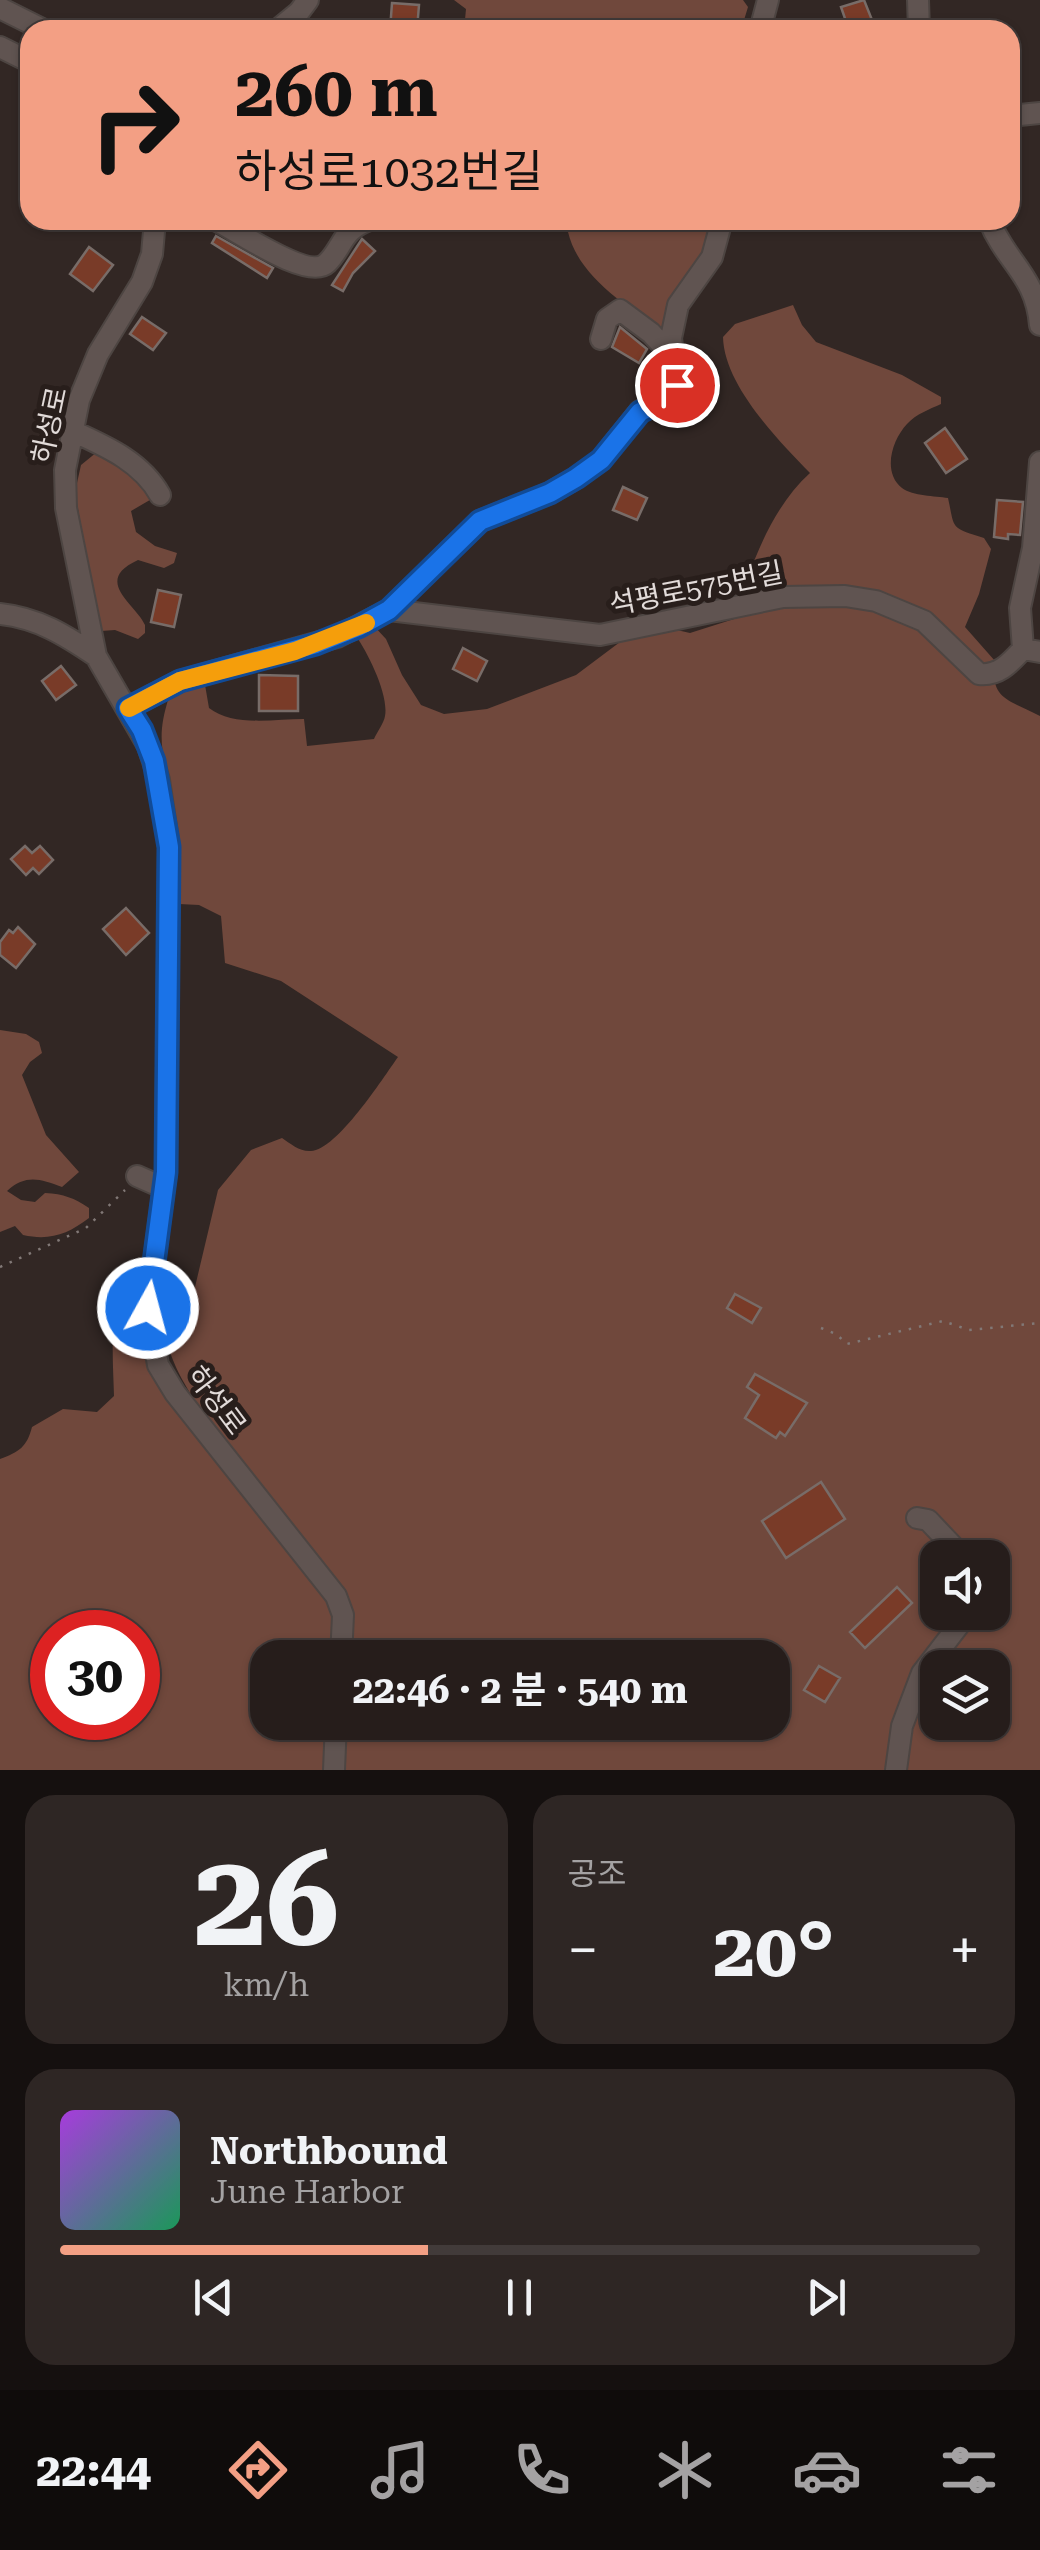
<!DOCTYPE html>
<html lang="ko">
<meta charset="utf-8">
<style>
:root{--surface:#261d1b;--page:#2e2624;--text:#f1f3f6;--muted:#a4a2a3;--line:#423b3a;--accent:#f39f84}
body{margin:0;font-family:"Roboto Serif","Noto Sans KR",serif;background:var(--page);color:var(--text);height:100vh;display:flex;flex-direction:column;font-size:38px;white-space:nowrap}
*{box-sizing:border-box;margin:0}
p{font-size:32px;color:var(--muted)}
.icon{flex:none;width:55px;height:55px;fill:none;stroke:currentColor;stroke-width:2;stroke-linecap:round;stroke-linejoin:round}
.map{position:relative;height:1770px;overflow:hidden}
.sheet{display:flex;flex-direction:column;gap:25px;padding:25px;background:#15100f;flex:1}
.sheet>*{flex:none}
.guide{position:absolute;left:20px;top:20px;width:1000px;height:210px;border-radius:30px;box-shadow:0 2px 8px #0004,0 0 0 2px var(--line);background:#f39f84;color:#111;overflow:hidden}
.tools{position:absolute;left:920px;top:1540px;display:grid;gap:20px}
.tools a{display:grid;place-items:center;width:90px;height:90px;border-radius:20px;background:var(--surface);box-shadow:0 2px 8px #0004,0 0 0 2px var(--line);font-size:50px}
.speed{position:absolute;left:30px;top:1610px;display:flex;gap:20px;font-size:50px;font-weight:700;text-align:center}
.speed>*{display:grid;place-content:center;width:130px;height:130px;border-radius:50%;background:var(--surface);box-shadow:0 2px 8px #0004,0 0 0 2px var(--line);line-height:1}
.speed .limit{border:15px solid #d22;background:#fff;color:#111}
.pin{position:absolute;display:grid;place-items:center;width:85px;height:85px;color:#fff;margin:-42px;border:5px solid #fff;border-radius:50%;box-shadow:0 2px 10px #0007}
.me{position:absolute;width:110px;margin:-55px;rotate:7deg;stroke-linejoin:round;filter:drop-shadow(0 0 8px #0008)}
.turn{display:flex;align-items:center;gap:35px;height:210px;padding:0 50px;font-size:45px}
.turn .icon{width:130px;height:130px;stroke-width:2.5}
.turn b{display:block;font-size:70px;line-height:85px}
.big{font-size:75px;font-weight:700;line-height:1.1}
.sheet .widget{flex:1;display:flex;flex-direction:column;justify-content:center;gap:15px;min-width:0;padding:0 35px;border-radius:30px;background:var(--page)}
.sheet .dial{align-items:center;gap:0}
.dial b{font-size:130px;line-height:1}
.song{display:flex;align-items:center;gap:30px}
.cover{width:120px;height:120px;border-radius:15px;background:linear-gradient(135deg,hsl(280 70% 55%),hsl(150 70% 35%))}
.played{height:10px;border-radius:5px;background:linear-gradient(90deg,var(--accent) 40%,var(--line) 40%)}
.keys{display:flex;justify-content:space-around;direction:ltr}
.heat{display:flex;justify-content:space-between;align-items:center;font-size:55px;direction:ltr}
.sheet .tiles{flex:1;display:grid;gap:25px;grid-template-columns:1fr 1fr}
.widget:last-child{grid-column:span 2}
.trip{position:absolute;left:250px;top:1640px;width:540px;height:100px;border-radius:30px;background:var(--surface);box-shadow:0 2px 8px #0004,0 0 0 2px var(--line);font-weight:700;line-height:100px;text-align:center}
.tabs{display:flex;height:160px;justify-content:space-around;align-items:center;background:#0f0c0b;color:var(--muted)}
.tabs .icon{width:70px;height:70px}
.tabs .selected{color:var(--accent)}
.tabs b{font-size:45px;color:var(--text)}
.map>svg:first-child{display:block}
.green{fill:#70483c;fill-rule:evenodd}
.building{fill:#793b28;stroke:#786c68;stroke-width:2.5}
.lines{fill:none;stroke-linecap:round;stroke-linejoin:round}
.minor-casing{stroke:#4d4542;stroke-width:24}
.path{stroke:#817876;stroke-width:2.5;stroke-dasharray:2.5 8;stroke-linecap:butt}
.minor{stroke:#605451;stroke-width:20}
.route-casing{stroke:#114b97;stroke-width:25}
.route{stroke:#1a73e8;stroke-width:18}
.slow{stroke:#f59e0b;stroke-width:18}
.labels{text-anchor:middle;stroke-width:10;stroke-linejoin:round;paint-order:stroke}
.street-label{font-size:28px;fill:#e2dbd9;stroke:#281e1b}
</style>
<div class="map">
<svg width="1040" height="1770" viewBox="0 0 1040 1770">
<rect width="100%" height="100%" fill="#322724"/>
<path class="green" d="M454 0H743L748 7 741 30H464L466 9Z
M464 220H713L706 246 663 332C628 306 579 278 568 232L560 226Z
M793 305 802 325 816 342 902 375 941 397V404C930 409 916 414 907 424 892 440 882 472 902 488 913 496 935 496 948 498 955 529 949 527 984 538L991 549 979 594 965 627 995 661C989 700 1010 700 1040 716V1770H342L344 1723 772 1722V1658L348 1657 350 1610 197 1404C177 1373 160 1342 165 1304L184 1311 195 1287 218 1190 251 1150 282 1138C291 1144 300 1152 311 1151 337 1150 383 1078 398 1057L281 981 225 963 221 916 199 905 179 904C178 868 177 832 171 796 164 754 155 740 169 697L204 679 209 708C233 727 274 719 304 719L307 746 374 739C377 732 384 723 385 716 389 695 368 653 356 636L373 625 386 639 402 675 421 705 444 714 487 709 576 675 624 639 668 628 690 633 734 619C750 568 770 509 810 473 778 440 724 385 723 337L735 324ZM938 1558H992V1612H938ZM938 1668H992V1722H938Z
M97 452H105L155 497 131 511 136 532 155 546 177 553 174 563 164 568 138 560C92 581 136 604 145 625V633L138 639 115 630 101 631 99 628 75 492 81 465Z
M0 1030 26 1034 39 1042 42 1053 30 1062 22 1075 46 1135 79 1172 62 1187C40 1179 26 1174 7 1191L21 1200 35 1202 45 1193C64 1194 74 1198 89 1208V1218C68 1234 50 1241 23 1235L15 1226 0 1232Z
M133 1267 142 1271 137 1323 154 1377 330 1605 336 1621 332 1657 268 1658V1722L328 1723 325 1770H0V1459C19 1452 27 1447 32 1427L63 1409 97 1412 114 1396C113 1355 107 1302 133 1267ZM52 1632H138V1718H52Z"/>
<path class="building" d="M864 0 876 30H849L841 7Z
M392 3 419 5 417 30H390Z
M216 236 273 268 267 278 212 243Z
M362 239 375 251 353 273 343 291 332 285Z
M89 247 113 265 93 291 70 274Z
M142 317 166 333 153 350 130 334Z
M620 327 647 349 639 363 612 347Z
M945 428 967 459 946 473 925 443Z
M623 487 647 498 637 520 613 510Z
M997 500 1023 502 1020 535 1008 534V539L994 537Z
M158 590 181 595 174 627 151 622Z
M463 648 487 661 477 681 453 669Z
M61 666 76 685 56 700 42 681Z
M259 675 298 676V711H259Z
M25 846 32 853 40 846 53 860 39 874 33 868 26 875 11 859Z
M126 908 149 933 126 955 103 929Z
M18 927 35 944 16 968 0 955V942L9 930 13 933Z
M735 1294 761 1308 752 1323 727 1308Z
M755 1374 807 1403 785 1436 780 1432 776 1438 745 1418 759 1395 747 1387Z
M821 1482 845 1519 786 1558 762 1521Z
M897 1587 912 1603 865 1648 850 1632Z
M819 1666 840 1678 825 1702 804 1690Z"/>
<g class="lines">
<g class="minor-casing">
<path id="minor" d="M918 0 919 30
M0 8 44 30
M277 30 299 12 308 0
M760 30 768 0
M0 47 30 62
M1010 116 1040 113
M155 220 152 254 142 282 98 354 79 400 65 470 66 508 96 656 148 746 159 780 169 847 166 1172 148 1307 158 1365 175 1393 336 1596 343 1615 341 1658
M215 220C236 230 308 281 327 263 344 246 341 230 370 220
M989 220C1006 263 1036 275 1040 325
M601 339 607 319 620 310 651 333 674 358
M70 430C105 446 141 461 160 495
M389 610 600 635 783 597 845 596 876 601 924 621 979 674C999 676 1010 663 1023 649L1040 652
M0 614C38 618 65 635 96 656
M1023 649 1020 608 1033 548 1040 462
M128 708 180 681 337 637 389 610 480 521 550 493 576 478 601 460 640 411 673 396 677 385 671 338 678 305 712 257 722 220
M137 1176 164 1188
M917 1518 928 1520 964 1558
M334 1770 336 1722
M896 1770 902 1726 922 1673 969 1612"/>
</g>
<path class="path" d="M0 1267 86 1228 125 1190
M821 1328 836 1334 847 1344 943 1321 969 1330 1040 1323"/>
<use href="#minor" class="minor"/>
</g>
<g class="lines">
<g class="route-casing">
<path id="route" d="M148 1308 166 1172 169 847 154 761 142 730 128 708 180 681 316 644 358 627 389 610 480 521 550 493 576 478 601 460 640 412 673 396 677 385"/>
</g>
<use href="#route" class="route"/>
<path class="slow" d="M129 708 180 681 295 651 366 623"/>
</g>
<g class="labels">
<g class="street-label">
<text transform="translate(49 425) rotate(-78)" y="10">하성로</text>
<text transform="translate(696 588) rotate(-11)" y="10">석평로575번길</text>
<text transform="translate(217 1400) rotate(53)" y="10">하성로</text>
</g>
</g>
</svg>
<div class="tools">
<a><svg class="icon" aria-label="sound" viewBox="0 0 24 24"><path d="M4 9h4l5-4v14l-5-4H4zM17 9q2 3 0 6"/></svg></a>
<a><svg class="icon" aria-label="layers" viewBox="0 0 24 24"><path d="M12 4l9 5-9 5-9-5zM3 14l9 5 9-5"/></svg></a>
</div>
<div class="speed"><div class="limit">30</div></div>
<div class="pin" style="left:677px;top:385px;background:#d93025"><svg class="icon" aria-label="arrive" viewBox="0 0 24 24"><path d="M6 21V4h12l-3 4 3 4H6"/></svg></div>
<svg class="me" style="left:148px;top:1308px" viewBox="-20 -20 40 40"><circle r="17" fill="#1a73e8" stroke="#fff" stroke-width="3"/><path d="M0-11L8 9 0 5-8 9z" fill="#fff"/></svg>
<div class="trip">22:46 · 2 분 · 540 m</div>
<div class="guide">
<div class="turn"><svg class="icon" aria-label="right" viewBox="0 0 24 24"><path d="M7 20v-9h11M14 6l5 5-5 5"/></svg><div><b>260 m</b>하성로1032번길</div></div>
</div>
</div>
<section class="sheet">
<div class="tiles">
<div class="widget dial"><b>26</b><p>km/h</p></div>
<div class="widget"><p>공조</p>
<div class="heat"><a>−</a><b class="big">20°</b><a>+</a></div>
</div>
<div class="widget">
<div class="song"><i class="cover"></i><div><b>Northbound</b><p>June Harbor</p></div></div>
<div class="played"></div>
<div class="keys"><svg class="icon" aria-label="previous" viewBox="0 0 24 24"><path d="M18 5L8 12l10 7zM5 5v14"/></svg><svg class="icon" aria-label="pause" viewBox="0 0 24 24"><path d="M8 5v14M16 5v14"/></svg><svg class="icon" aria-label="next" viewBox="0 0 24 24"><path d="M6 5l10 7-10 7zM19 5v14"/></svg></div>
</div>
</div>
</section>
<nav class="tabs">
<b>22:44</b>
<svg class="icon selected" aria-label="directions" viewBox="0 0 24 24"><path d="M12 3l9 9-9 9-9-9zM9 14v-3h6M13 9l2 2-2 2"/></svg>
<svg class="icon" aria-label="music" viewBox="0 0 24 24"><path d="M9 18V5l10-2v13"/><circle cx="6" cy="18" r="3"/><circle cx="16" cy="16" r="3"/></svg>
<svg class="icon" aria-label="phone" viewBox="0 0 24 24"><path d="M5 4h4l2 5-3 2q2 4 5 5l2-3 5 2v4C11 20 4 13 5 4z"/></svg>
<svg class="icon" aria-label="climate" viewBox="0 0 24 24"><path d="M12 3v18M4 7l16 10M4 17L20 7"/></svg>
<svg class="icon" aria-label="car" viewBox="0 0 24 24"><path d="M5 17H2v-5l4-1 3-4h7l3 4 3 1v5h-3M9 17h6M6 11h13"/><circle cx="7" cy="17" r="2"/><circle cx="17" cy="17" r="2"/></svg>
<svg class="icon" aria-label="filters" viewBox="0 0 24 24"><path d="M4 7h16M4 17h16"/><circle cx="9" cy="7" r="2"/><circle cx="15" cy="17" r="2"/></svg>
</nav>
